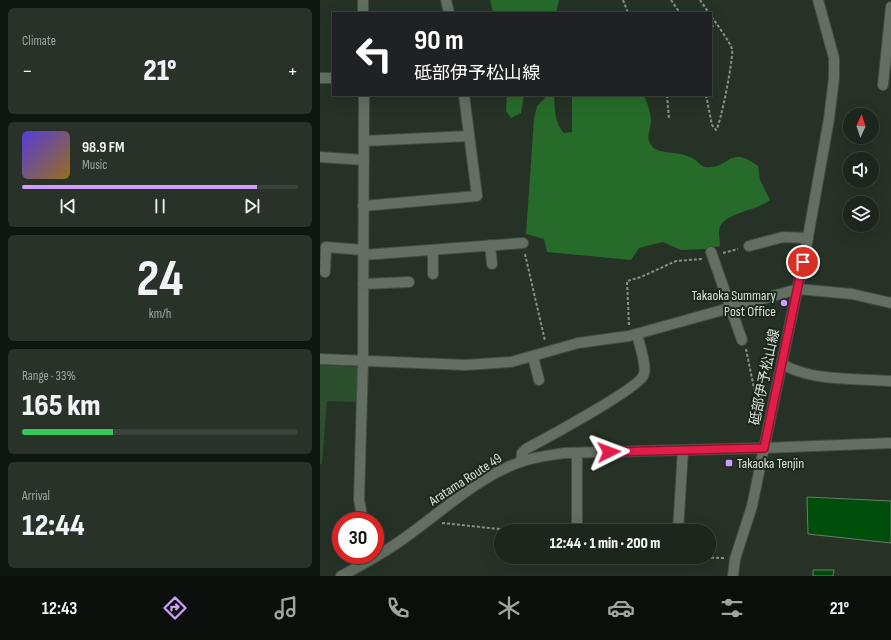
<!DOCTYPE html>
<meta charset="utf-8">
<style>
:root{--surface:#1c261c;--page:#293229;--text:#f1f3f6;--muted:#a0a5a3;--line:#3a433b;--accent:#d09dfe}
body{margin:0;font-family:"Sofia Sans Condensed","Noto Sans JP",sans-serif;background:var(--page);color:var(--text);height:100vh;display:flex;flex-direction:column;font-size:15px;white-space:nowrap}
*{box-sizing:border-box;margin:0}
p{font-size:13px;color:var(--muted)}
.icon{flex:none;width:22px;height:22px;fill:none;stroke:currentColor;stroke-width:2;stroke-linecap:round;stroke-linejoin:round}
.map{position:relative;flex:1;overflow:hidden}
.drawer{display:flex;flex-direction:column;gap:8px;padding:8px;background:#0f150f;width:320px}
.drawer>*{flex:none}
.top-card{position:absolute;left:12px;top:12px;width:380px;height:84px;border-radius:0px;box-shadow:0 4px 16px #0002,0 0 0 1px var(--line);background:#202124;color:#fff;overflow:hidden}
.needle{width:26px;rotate:3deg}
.buttons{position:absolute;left:523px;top:108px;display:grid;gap:8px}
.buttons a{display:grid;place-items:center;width:36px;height:36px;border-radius:50%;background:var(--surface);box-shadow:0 4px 16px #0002,0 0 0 1px var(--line);font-size:20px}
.speed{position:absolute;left:12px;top:512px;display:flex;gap:8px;font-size:20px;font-weight:700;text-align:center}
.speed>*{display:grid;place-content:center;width:52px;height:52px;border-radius:50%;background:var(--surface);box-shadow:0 4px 16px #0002,0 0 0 1px var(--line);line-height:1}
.speed .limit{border:6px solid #d22;background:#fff;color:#111}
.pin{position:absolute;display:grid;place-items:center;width:34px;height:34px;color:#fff;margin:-17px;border:2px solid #fff;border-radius:50%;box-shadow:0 1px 4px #0007}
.me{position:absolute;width:44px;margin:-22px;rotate:87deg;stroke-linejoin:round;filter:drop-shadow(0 0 3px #0008)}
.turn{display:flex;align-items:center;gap:14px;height:84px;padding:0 16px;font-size:18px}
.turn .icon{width:52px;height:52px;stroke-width:2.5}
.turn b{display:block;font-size:28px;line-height:34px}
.big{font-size:30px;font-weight:800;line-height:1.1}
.drawer .tile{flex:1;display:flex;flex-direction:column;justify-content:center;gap:6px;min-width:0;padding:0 14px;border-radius:6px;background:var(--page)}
.drawer .dial{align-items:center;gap:0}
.dial b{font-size:52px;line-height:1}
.song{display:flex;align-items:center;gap:12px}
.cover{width:48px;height:48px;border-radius:6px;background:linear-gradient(135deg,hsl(250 70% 55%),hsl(40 70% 35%))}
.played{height:4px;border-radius:2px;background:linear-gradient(90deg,var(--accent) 85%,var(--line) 85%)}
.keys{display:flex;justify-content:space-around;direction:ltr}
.heat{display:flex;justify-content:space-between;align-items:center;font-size:22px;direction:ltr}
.charge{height:6px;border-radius:3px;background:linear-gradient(90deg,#34c759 33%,var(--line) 0)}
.trip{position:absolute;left:174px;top:524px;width:222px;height:40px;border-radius:20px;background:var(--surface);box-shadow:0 4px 16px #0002,0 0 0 1px var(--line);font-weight:800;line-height:40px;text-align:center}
.dock{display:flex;height:64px;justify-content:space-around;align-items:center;background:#0b0f0b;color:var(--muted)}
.dock .icon{width:28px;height:28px}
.dock .on{color:var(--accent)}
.dock b{font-size:18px;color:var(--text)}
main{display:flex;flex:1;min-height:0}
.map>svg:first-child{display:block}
.green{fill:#2c502d}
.forest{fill:#276b2b}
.building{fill:#004e0b;stroke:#6c7a6b}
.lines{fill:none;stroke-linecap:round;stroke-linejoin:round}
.minor-casing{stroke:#434d43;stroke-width:12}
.secondary-casing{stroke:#434d43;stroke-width:12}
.path{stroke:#879187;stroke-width:2;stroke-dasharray:3 2;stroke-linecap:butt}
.minor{stroke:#626f61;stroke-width:10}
.secondary{stroke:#626f61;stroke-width:10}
.route-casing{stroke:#92132f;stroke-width:10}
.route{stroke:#e11d48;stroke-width:7}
.poi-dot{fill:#d09dfe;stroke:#1c281c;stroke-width:1.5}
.labels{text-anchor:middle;stroke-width:4;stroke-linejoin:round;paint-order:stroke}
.poi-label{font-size:14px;fill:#d8e0d8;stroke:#1c281c;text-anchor:end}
.street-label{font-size:14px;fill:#d8e0d8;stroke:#1c281c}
</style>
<main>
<section class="drawer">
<div class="tile"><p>Climate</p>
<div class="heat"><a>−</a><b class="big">21°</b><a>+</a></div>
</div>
<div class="tile">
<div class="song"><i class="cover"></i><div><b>98.9 FM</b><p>Music</p></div></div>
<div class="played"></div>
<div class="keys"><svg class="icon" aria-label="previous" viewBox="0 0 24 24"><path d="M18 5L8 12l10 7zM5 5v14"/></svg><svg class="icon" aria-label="pause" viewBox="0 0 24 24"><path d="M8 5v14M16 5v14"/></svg><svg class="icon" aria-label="next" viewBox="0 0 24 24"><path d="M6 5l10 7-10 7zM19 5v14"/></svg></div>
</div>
<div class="tile dial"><b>24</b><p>km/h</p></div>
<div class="tile"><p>Range · 33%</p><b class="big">165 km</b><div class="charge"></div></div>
<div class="tile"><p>Arrival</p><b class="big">12:44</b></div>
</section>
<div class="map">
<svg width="571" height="576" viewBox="0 0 571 576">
<rect width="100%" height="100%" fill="#263226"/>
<path class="green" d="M0 365 37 367V402L7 401 2 464H0Z"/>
<path class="forest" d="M170 0H239L236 13H173Z
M187 95H204L201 113 191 118 186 111Z
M224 95H234C235 108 234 123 244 133L252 132V97L254 95H324C327 103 331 112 331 121 331 130 325 136 331 145 337 155 359 151 370 157 376 159 380 166 385 167 410 170 408 144 438 166L440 180 450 200C439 210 404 213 400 227 398 232 400 240 400 246L384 249 361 250 343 242 319 248 311 260 227 252 224 239 206 234 214 119 217 106 225 98Z"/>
<path class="building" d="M487 497 571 501V543L488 534Z
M493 570H514L513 576H493Z"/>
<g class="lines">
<g class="minor-casing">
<path id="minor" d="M43 0V13
M126 0 129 13
M0 78H13
M563 85 571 7
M44 141 149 136
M0 157 44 160
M43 206 157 196 144 95
M170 245 172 264
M429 246 463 237 488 238
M113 250V274
M391 252 422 340
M43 255 203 243
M5 272 6 247 43 250
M43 284 89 282
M213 357 219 380
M0 359 146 365 191 362 258 343 309 336 478 289 532 294 571 303
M462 364C493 382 535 378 571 381
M257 453V529H268
M201 462 202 453 206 449C225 439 317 389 323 376 328 368 319 344 317 334
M43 521 39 500 43 360 44 95
M358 531 363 450
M21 576C46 563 72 548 94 531 124 509 154 482 188 467 206 458 225 456 244 453L444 448 432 506 415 559 413 576"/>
</g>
<g class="secondary-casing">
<path id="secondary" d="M498 0 514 58V78L509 119 486 248 444 448 571 443"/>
</g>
<path class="path" d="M303 0 308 13
M351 0 360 13
M380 0 389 13
M391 27 396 25
M347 95 349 119
M386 95 392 125 396 130C400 127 414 57 412 49 411 44 395 21 391 16
M403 253 418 249
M205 254 225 341
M309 325 307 281 321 277 356 261 382 259
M426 349 436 398H443
M122 523 199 531
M361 557 404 558"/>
<use href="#minor" class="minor"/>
<use href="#secondary" class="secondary"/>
</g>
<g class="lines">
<g class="route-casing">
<path id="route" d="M289 452 444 448 483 262"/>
</g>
<use href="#route" class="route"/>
</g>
<g class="poi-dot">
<circle cx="464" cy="303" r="4"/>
<rect x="405" y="459" width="8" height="8" rx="2"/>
</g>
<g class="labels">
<g class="poi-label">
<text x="456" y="300">Takaoka Summary<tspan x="456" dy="16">Post Office</tspan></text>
<text x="417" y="468" text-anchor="start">Takaoka Tenjin</text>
</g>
<g class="street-label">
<text transform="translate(444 377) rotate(-78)" y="5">砥部伊予松山線</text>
<text transform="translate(145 479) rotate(-33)" y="5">Aratama Route 49</text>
</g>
</g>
</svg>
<div class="buttons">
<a><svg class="needle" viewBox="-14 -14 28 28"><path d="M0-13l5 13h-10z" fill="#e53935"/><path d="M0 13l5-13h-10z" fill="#a0a5a3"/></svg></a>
<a><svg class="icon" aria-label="sound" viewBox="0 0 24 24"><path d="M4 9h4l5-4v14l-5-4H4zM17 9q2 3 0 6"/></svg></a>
<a><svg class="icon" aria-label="layers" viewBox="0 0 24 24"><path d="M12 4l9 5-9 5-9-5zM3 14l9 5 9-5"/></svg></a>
</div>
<div class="speed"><div class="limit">30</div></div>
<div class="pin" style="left:483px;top:262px;background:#d93025"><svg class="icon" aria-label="arrive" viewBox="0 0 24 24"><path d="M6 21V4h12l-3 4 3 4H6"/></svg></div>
<svg class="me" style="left:289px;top:452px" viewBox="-20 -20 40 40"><path d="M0-17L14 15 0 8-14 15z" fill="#e11d48" stroke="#fff" stroke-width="4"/></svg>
<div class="trip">12:44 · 1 min · 200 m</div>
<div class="top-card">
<div class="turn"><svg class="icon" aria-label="left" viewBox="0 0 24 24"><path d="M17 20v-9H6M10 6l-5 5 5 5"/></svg><div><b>90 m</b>砥部伊予松山線</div></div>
</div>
</div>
</main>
<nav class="dock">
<b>12:43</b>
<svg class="icon on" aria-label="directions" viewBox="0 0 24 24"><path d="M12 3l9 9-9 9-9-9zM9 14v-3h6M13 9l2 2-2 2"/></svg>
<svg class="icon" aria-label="music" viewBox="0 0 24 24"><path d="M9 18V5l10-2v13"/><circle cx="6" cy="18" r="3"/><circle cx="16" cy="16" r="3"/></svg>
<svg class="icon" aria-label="phone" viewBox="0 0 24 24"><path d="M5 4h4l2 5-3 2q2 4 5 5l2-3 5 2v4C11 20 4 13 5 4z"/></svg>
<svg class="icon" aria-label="climate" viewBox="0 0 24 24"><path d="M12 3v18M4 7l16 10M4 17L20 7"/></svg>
<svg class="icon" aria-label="car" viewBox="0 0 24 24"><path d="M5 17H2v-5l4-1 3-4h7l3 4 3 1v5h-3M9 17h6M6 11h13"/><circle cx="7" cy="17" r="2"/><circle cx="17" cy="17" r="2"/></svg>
<svg class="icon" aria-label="filters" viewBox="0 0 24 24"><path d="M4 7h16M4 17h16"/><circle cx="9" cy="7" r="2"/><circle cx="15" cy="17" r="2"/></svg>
<b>21°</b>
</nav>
